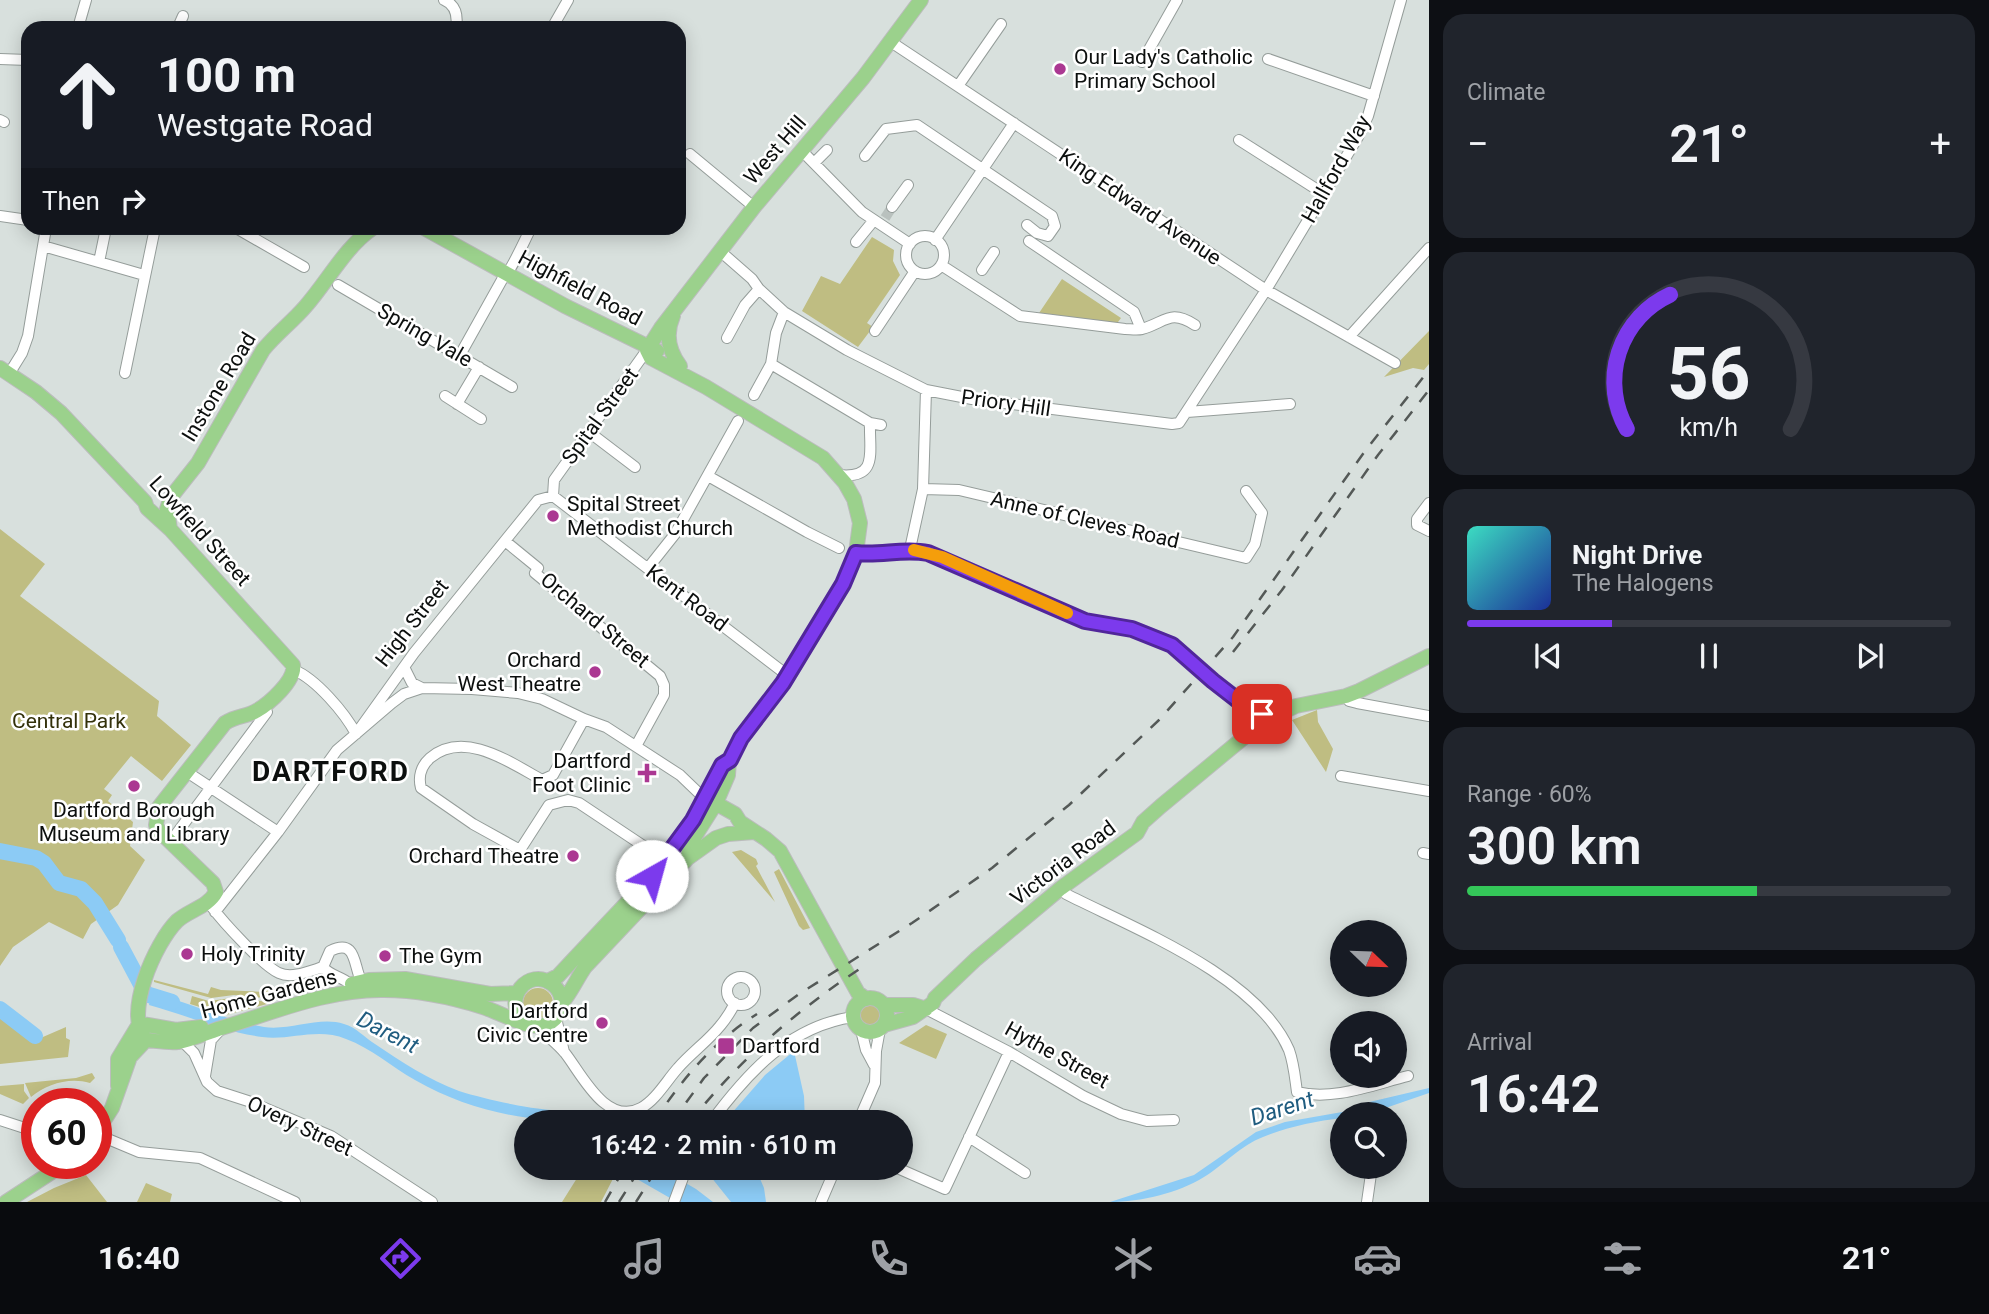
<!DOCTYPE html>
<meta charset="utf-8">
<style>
:root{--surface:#171b24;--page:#20242c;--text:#f1f3f6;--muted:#9ea1a6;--line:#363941;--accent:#7c3aed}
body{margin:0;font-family:Roboto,sans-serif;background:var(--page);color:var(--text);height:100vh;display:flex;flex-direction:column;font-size:26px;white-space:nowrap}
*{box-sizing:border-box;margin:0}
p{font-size:23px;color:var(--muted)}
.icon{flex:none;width:38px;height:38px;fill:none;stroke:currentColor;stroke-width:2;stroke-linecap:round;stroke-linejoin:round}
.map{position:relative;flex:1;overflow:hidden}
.sheet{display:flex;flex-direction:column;gap:14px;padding:14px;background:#0d0f14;width:560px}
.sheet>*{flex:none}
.hud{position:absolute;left:21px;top:21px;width:665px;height:214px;border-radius:21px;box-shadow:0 4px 18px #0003;background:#171b24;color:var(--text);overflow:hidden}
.needle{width:46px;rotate:113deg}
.tools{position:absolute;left:1330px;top:920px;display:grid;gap:14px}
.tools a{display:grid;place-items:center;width:77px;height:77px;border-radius:50%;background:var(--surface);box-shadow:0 4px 18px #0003;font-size:35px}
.speed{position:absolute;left:21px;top:1088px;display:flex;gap:14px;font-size:35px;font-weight:700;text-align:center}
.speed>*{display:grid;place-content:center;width:91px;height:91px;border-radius:50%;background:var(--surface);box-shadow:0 4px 18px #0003;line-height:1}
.speed .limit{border:10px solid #d22;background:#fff;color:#111}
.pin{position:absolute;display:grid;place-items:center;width:60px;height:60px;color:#fff;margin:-30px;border-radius:14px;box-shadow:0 4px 10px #0006}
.me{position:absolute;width:77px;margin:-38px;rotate:38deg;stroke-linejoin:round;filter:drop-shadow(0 0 5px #0008)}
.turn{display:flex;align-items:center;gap:24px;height:147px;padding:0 21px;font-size:32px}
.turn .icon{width:91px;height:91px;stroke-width:2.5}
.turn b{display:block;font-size:49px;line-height:60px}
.then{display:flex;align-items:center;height:66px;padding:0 21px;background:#0003;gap:14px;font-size:26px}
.big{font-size:52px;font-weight:600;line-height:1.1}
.sheet .card{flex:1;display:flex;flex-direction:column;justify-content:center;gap:10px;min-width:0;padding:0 24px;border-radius:21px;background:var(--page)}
.sheet .dial{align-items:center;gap:0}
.dial svg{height:182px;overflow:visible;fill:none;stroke:var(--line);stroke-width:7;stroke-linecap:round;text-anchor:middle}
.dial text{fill:var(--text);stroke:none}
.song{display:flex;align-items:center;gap:21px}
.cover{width:84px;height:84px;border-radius:10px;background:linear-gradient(135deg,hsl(170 70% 55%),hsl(230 70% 35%))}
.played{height:7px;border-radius:4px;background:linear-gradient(90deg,var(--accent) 30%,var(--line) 30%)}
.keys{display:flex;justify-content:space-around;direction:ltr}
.heat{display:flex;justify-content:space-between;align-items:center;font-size:38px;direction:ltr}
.charge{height:10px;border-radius:5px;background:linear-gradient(90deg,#34c759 60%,var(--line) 0)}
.trip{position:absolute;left:514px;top:1110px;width:399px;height:70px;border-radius:35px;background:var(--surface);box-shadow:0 4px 18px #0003;font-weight:600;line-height:70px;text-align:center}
.menu{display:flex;height:112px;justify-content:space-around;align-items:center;background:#090b0e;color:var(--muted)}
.menu .icon{width:49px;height:49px}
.menu .current{color:var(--accent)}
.menu b{font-size:32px;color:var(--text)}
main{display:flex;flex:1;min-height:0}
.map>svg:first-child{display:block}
.green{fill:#bfbd82}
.water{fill:#8ccbf5}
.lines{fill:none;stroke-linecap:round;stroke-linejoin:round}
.river{stroke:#8ccbf5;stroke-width:16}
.minor-tunnel{stroke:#b9c1be;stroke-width:10;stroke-dasharray:10 5;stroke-linecap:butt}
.minor-casing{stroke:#959d9a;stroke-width:12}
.major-casing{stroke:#bbbcbc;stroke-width:16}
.minor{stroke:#fff;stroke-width:10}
.major{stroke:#9bd18c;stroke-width:14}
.rail{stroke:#545957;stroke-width:2.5;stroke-dasharray:12 12;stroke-linecap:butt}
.route-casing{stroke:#51269a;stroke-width:18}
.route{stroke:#7c3aed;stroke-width:12}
.slow{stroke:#f59e0b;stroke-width:12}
.poi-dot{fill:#ab3892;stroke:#fff;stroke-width:2.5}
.labels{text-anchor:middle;stroke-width:5;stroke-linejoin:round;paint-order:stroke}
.poi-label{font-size:21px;fill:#0c0f0e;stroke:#fff;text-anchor:start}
.street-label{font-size:21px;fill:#0c0f0e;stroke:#fff}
.park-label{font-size:21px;fill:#33310a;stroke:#fff}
.water-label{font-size:23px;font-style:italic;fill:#205d80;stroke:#fff}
.district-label{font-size:28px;font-weight:bold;letter-spacing:2px;fill:#0c0f0e;stroke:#fff}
</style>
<main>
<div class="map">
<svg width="1429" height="1202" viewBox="0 0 1429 1202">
<rect width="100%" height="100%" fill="#d8e0dd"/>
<path class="green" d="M872 237 894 250 893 261 900 275 867 323 873 327 858 347 802 311 821 276 840 284Z
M1062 279 1121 318 1115 326 1037 316Z
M1429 331V364L1424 370 1413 368 1384 377Z
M0 529 45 564 20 596 159 701 157 716 191 745 162 781 131 756 104 789 112 795 108 801 133 822 130 846 145 860 118 905 91 924 83 939 49 922 13 947 0 966Z
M1317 710 1318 722 1333 749 1326 772 1292 720Z
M741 850 756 859 758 864 756 866 775 902 732 852Z
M779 869 810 928 803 930 799 926 774 872Z
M154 980 208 994 211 987 221 990 265 992 266 987 270 988 269 995 265 998 234 995 211 998 154 982Z
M523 1003a15 15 0 1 1 30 0a15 15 0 1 1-30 0Z
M192 996 209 1001 239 997 266 1002 267 1004 226 1015 190 1004Z
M860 1016a11 11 0 1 1 22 0a11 11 0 1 1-22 0Z
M0 1018 36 1040 66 1027V1038L70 1040 68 1057 0 1064Z
M926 1025 947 1034 936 1059 899 1043Z
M92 1073 95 1078 90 1083C69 1077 47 1084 31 1097L25 1083 76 1078Z
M24 1084V1091L29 1098 23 1104 0 1094V1086Z
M584 1167H616L618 1169 601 1202H562Z
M86 1175 107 1202H27L54 1188Z
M146 1183 172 1194 170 1202H137Z"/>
<path class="water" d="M152 993C189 1002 227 1021 264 1027 290 1031 319 1016 344 1024 356 1027 365 1038 375 1044 402 1062 429 1080 459 1091 478 1097 508 1104 527 1107 550 1111 568 1109 588 1122 527 1122 469 1111 415 1080 392 1067 371 1048 346 1039 317 1027 290 1041 262 1037 224 1032 186 1015 149 1005Z
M794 1051 804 1096 805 1122H724L765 1075Z
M1429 1088V1093L1371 1113 1342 1115V1118C1315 1121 1288 1127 1263 1137 1241 1145 1224 1165 1204 1177 1178 1193 1141 1202 1110 1202L1194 1175 1256 1132 1285 1122 1348 1111 1365 1103Z
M616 1167H658L696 1189 713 1202H677Z
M703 1167H755L764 1188 766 1202H731Z"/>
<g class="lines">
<path class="river" d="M0 851 36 858 44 863 59 883 81 889 95 903 118 940
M121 947 146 994 172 1002
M0 1009 35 1036"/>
<path class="minor-tunnel" d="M885 218 892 207"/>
<g class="minor-casing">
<path id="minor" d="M444 0C456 5 458 16 456 28
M179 25 183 16
M78 28 86 0
M552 28 568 0
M891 42 1266 290 1395 363
M0 59 28 60
M1268 59 1374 96
M1142 62 1177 0
M958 86 1001 24
M0 120 4 122
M1239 140 1324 194
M802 151 862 212 910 244
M690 154 754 207
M865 156 886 129 917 125 1052 216 1055 226 1048 236 1037 233 1027 225
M814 163 827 150
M892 207 908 185
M0 216 28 220
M236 228 304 267
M665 228 667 229
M906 255a19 19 0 1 1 38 0a19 19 0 1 1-38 0Z
M935 240 1014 123
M1029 241 1134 312 1141 329
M856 242 874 220
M43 246 144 275
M720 251 752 279 759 289 784 312 847 350 926 390 972 399 1172 424 1179 423 1266 290 1358 137 1368 116 1401 0
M99 262 106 228
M941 265 1020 316 1125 329C1130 329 1137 330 1142 329 1166 322 1170 309 1195 325
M982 270 994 252
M338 285 512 387
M875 331 915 271
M1349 337 1429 248
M727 338 745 305 759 289
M460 355 503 278C511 272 525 239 531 228
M771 364 870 423 881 425
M125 373 155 228
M9 374 22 353 28 336 46 228
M754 395 771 364 776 333 784 312
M445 396 481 419
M457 404 479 367
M1187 412 1290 404
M589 432 635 467
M839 475C879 479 869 452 870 423
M708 476 807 532 839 548
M923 489 959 490 1246 558 1255 544 1262 513 1246 491
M553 496 787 675
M553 496 554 480 647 350
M1429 503 1417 519V525L1429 531
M505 541 538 568 535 573 660 676 664 685V695L636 746
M910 549 923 489 926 390
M856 553C880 556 903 548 927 553L1085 621 1132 629 1172 645 1213 682 1240 702 1260 712 1265 720
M648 568 675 534 738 421
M404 667 412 683 422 688 472 689 518 693 542 699 584 719 606 727 680 775 705 799
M294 670C316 679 345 713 356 734
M1346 696 1349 701 1357 703 1429 716
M584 719 553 775 542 780C511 763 464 729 430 758 421 766 418 777 421 788L473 824 520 850 549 805 568 800 579 803 642 845 648 852 652 876
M356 734 414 653 538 500 553 496
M187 772 278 832
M1341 776 1429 791
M174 837 267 712
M1423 853 1429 854
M1061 888 1066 894C1135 929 1257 976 1289 1050 1294 1064 1295 1078 1297 1092 1333 1101 1372 1085 1408 1076
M211 906C223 922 263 966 279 973 292 979 310 971 323 967
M215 912 278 832 337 750 392 703 404 694 422 688
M727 991a14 14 0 1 1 28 0a14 14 0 1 1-28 0Z
M350 984C341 976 330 976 323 967L330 951C358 937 353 968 362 982
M926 1009 1009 1052 1083 1096 1121 1114 1147 1121 1174 1120
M556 1018 564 1052
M538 1026C546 1036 557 1043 565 1053 581 1073 606 1127 641 1108 656 1100 667 1080 678 1068 691 1053 708 1041 720 1026 726 1019 731 1011 735 1003
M861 1030 866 1050 874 1065
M182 1041 194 1053 207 1082 217 1091 248 1101 331 1136 432 1202
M205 1076 211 1040 222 1028
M0 1120 37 1132
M711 1122C748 1072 790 1026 853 1017
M858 1122 875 1083 876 1051 880 1029
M96 1134 139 1152 200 1158 295 1202
M969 1137 1025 1173
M895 1167 945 1189 1009 1052
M674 1202 687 1167
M821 1202 836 1167
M1367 1202 1372 1167"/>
</g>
<g class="major-casing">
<path id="major" d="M424 228 565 306 657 351
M673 316C665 334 668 350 680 366
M0 368 36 392 61 413 145 502 147 508 170 529 293 665C296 680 269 704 256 711 246 717 237 715 225 723L159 807 156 825 159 831 213 883 216 892C208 907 189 910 177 921 155 943 123 1015 146 1040
M170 529 167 509 171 497 198 463 263 350C276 334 292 322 305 307 328 281 345 247 373 228
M710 800 735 814 740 822 766 839 780 851 858 993 866 999
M688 858 690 844 716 803 728 775 729 760 741 738 783 683 843 585 856 553 860 523 854 499 845 483 823 458 706 387 651 358 647 350 661 328 754 207 863 78 921 0
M548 981 558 976 572 961 652 876 693 820 724 764
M352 984 369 980 405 979 490 994 517 993
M853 1015a17 17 0 1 1 34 0a17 17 0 1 1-34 0Z
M562 1003C572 991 576 980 585 967L688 858 716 838 728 834 754 832
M884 1005H913L926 1009
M884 1025 913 1017 933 1003 935 998 976 959 1061 888 1137 833 1143 822 1161 806 1265 720 1296 706 1346 696 1359 691 1429 656
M138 1026 142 1024 176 1030 201 1027
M146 1040C157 1041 168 1043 178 1042 191 1040 206 1033 218 1029 272 1013 327 989 384 990 417 990 451 997 483 1007 498 1012 523 1026 538 1026 551 1026 562 1015 562 1002 561 995 558 988 552 984 529 966 500 1000 525 1022
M118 1086V1059L138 1026
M96 1133 112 1108 130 1057 146 1040
M6 1202 64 1164"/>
</g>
<use href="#minor" class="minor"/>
<use href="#major" class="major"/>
<path class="rail" d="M1233 652 1282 590 1378 455 1429 390
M654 1122C681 1080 714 1041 757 1014
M672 1122 704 1078 753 1028 799 994 912 923 992 868 1069 805 1159 720 1233 637 1365 451 1429 370
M690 1122C739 1060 796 1011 861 968
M605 1202 625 1167
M619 1202 641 1167
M636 1202 658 1167"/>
</g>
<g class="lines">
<g class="route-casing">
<path id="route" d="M652 876 693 820 722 765 730 760 741 738 783 683 843 584 856 553C881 556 903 548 928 553L1085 621 1132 629 1172 645 1213 681 1240 702 1262 714"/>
</g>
<use href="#route" class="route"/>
<path class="slow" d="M914 550 942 557 1067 613"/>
</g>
<g class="poi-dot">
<circle cx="1060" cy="69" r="7"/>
<circle cx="553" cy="516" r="7"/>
<circle cx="595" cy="672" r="7"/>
<path d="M643.5 762.5h7v7h7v7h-7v7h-7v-7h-7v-7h7z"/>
<circle cx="134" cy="786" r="7"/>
<circle cx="573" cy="856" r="7"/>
<circle cx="187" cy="954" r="7"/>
<circle cx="385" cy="956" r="7"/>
<circle cx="602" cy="1023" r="7"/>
<rect x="717" y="1037" width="18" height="18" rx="3.5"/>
</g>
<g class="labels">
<g class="poi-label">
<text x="1074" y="64">Our Lady's Catholic<tspan x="1074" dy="24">Primary School</tspan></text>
<text x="567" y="511">Spital Street<tspan x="567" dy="24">Methodist Church</tspan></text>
<text x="581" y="667" text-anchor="end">Orchard<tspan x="581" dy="24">West Theatre</tspan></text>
<text x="631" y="768" text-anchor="end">Dartford<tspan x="631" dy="24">Foot Clinic</tspan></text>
<text x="134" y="817" text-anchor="middle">Dartford Borough<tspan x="134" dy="24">Museum and Library</tspan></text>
<text x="559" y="863" text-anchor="end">Orchard Theatre</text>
<text x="201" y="961">Holy Trinity</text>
<text x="399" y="963">The Gym</text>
<text x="588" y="1018" text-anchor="end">Dartford<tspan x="588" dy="24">Civic Centre</tspan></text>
<text x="742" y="1053">Dartford</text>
</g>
<g class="street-label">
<text transform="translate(775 150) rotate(-49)" y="7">West Hill</text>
<text transform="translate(1336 169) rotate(-61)" y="7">Hallford Way</text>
<text transform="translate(1140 207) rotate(34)" y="7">King Edward Avenue</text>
<text transform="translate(580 288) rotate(28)" y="7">Highfield Road</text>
<text transform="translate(425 335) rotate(30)" y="7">Spring Vale</text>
<text transform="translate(219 387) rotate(-59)" y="7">Instone Road</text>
<text transform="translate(1006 403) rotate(8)" y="7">Priory Hill</text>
<text transform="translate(600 416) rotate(-54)" y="7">Spital Street</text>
<text transform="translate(1085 520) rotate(13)" y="7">Anne of Cleves Road</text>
<text transform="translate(200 531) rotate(48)" y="7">Lowfield Street</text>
<text transform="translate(687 598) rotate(37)" y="7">Kent Road</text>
<text transform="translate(595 620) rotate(40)" y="7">Orchard Street</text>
<text transform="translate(412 623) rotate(-52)" y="7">High Street</text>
<text transform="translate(1063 863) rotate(-37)" y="7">Victoria Road</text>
<text transform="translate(269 994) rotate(-15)" y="7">Home Gardens</text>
<text transform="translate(1057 1055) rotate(29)" y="7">Hythe Street</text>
<text transform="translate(300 1126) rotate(25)" y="7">Overy Street</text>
</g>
<g class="park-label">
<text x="69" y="728">Central Park</text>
</g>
<g class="water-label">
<text transform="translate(388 1032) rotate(27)" y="8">Darent</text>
<text transform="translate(1282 1108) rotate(-18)" y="8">Darent</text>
</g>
<g class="district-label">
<text x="331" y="781">DARTFORD</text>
</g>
</g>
</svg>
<div class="tools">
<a><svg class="needle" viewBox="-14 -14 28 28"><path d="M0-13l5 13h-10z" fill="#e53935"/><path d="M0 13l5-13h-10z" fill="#9ea1a6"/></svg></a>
<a><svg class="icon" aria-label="sound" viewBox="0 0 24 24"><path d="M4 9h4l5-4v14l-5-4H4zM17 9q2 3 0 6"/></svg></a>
<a><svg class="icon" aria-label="search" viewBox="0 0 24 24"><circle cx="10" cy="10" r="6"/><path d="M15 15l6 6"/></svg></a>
</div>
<div class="speed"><div class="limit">60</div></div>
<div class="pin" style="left:1262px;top:714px;background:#d93025"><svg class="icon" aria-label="arrive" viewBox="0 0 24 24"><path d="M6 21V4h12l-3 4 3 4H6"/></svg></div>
<svg class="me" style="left:652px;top:876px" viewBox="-20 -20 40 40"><circle r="19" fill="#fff"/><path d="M0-13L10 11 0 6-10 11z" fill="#7c3aed"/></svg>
<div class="trip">16:42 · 2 min · 610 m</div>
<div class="hud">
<div class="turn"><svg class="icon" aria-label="ahead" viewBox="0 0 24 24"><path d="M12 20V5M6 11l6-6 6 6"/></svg><div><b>100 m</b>Westgate Road</div></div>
<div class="then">Then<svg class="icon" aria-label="right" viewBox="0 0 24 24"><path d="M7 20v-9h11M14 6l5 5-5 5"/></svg></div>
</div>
</div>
<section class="sheet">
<div class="card"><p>Climate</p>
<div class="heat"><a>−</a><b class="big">21°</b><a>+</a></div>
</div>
<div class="card dial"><svg viewBox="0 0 100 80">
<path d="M14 69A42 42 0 1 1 86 69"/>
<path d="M14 69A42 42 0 0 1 33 10" stroke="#7c3aed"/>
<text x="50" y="56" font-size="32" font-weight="700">56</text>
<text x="50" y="72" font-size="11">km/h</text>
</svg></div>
<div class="card">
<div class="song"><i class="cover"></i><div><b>Night Drive</b><p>The Halogens</p></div></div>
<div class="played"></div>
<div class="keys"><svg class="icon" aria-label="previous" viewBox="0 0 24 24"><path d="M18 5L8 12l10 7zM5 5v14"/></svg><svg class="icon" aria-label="pause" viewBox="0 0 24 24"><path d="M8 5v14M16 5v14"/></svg><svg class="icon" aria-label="next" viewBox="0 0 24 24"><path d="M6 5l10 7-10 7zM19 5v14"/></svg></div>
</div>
<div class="card"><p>Range · 60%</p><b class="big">300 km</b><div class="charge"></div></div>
<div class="card"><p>Arrival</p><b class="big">16:42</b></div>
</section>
</main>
<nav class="menu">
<b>16:40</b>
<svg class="icon current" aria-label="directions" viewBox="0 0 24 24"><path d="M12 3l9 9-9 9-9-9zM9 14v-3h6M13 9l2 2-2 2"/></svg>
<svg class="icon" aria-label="music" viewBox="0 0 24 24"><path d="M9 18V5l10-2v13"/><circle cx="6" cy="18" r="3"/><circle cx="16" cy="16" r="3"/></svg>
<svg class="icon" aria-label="phone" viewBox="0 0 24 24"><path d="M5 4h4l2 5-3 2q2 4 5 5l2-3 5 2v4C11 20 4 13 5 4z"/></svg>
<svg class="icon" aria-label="climate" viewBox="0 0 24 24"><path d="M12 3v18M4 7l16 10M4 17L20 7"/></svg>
<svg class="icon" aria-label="car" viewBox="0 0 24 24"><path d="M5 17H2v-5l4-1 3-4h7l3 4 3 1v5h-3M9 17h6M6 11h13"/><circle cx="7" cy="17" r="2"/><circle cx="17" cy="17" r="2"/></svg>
<svg class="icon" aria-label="filters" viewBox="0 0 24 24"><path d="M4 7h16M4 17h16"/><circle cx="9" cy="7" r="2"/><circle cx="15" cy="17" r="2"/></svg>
<b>21°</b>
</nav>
